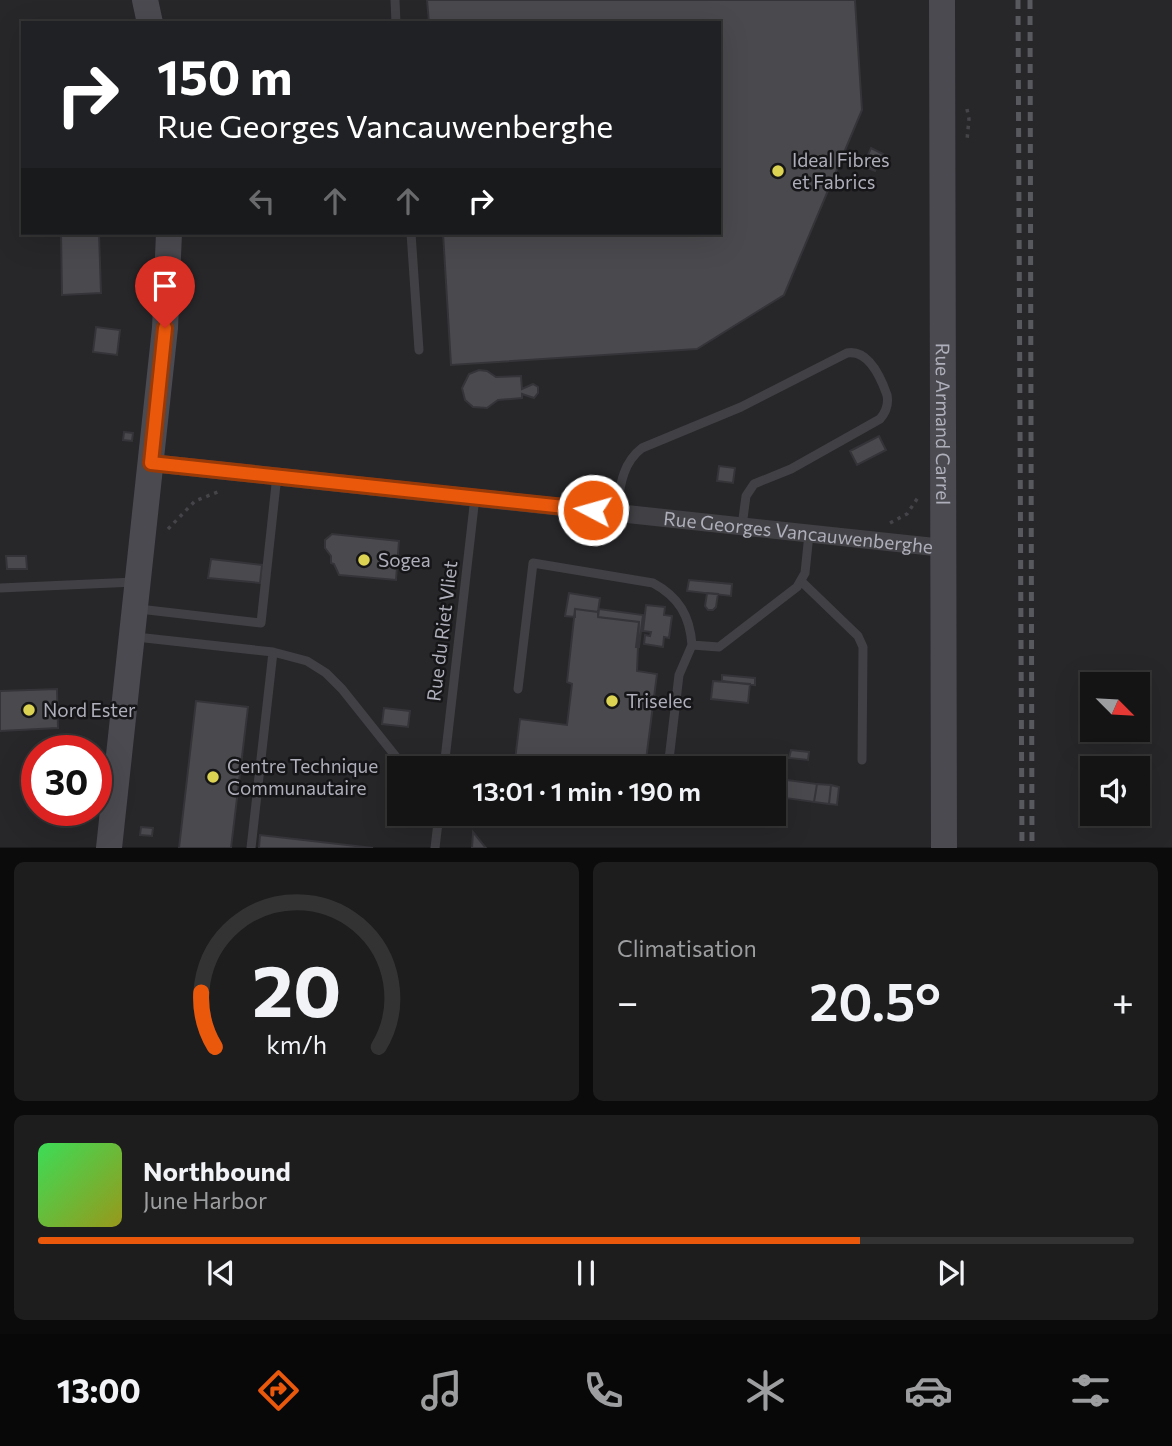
<!DOCTYPE html>
<html lang="fr">
<meta charset="utf-8">
<style>
:root{--surface:#141415;--page:#1d1d1e;--text:#f1f3f6;--muted:#9d9ea0;--line:#333334;--accent:#ea580c}
body{margin:0;font-family:Commissioner,sans-serif;background:var(--page);color:var(--text);height:100vh;display:flex;flex-direction:column;font-size:26px;white-space:nowrap}
*{box-sizing:border-box;margin:0}
p{font-size:23px;color:var(--muted)}
.icon{flex:none;width:38px;height:38px;fill:none;stroke:currentColor;stroke-width:2;stroke-linecap:round;stroke-linejoin:round}
.map{position:relative;height:848px;overflow:hidden}
.sheet{display:flex;flex-direction:column;gap:14px;padding:14px;background:#0b0b0c;flex:1}
.sheet>*{flex:none}
.guide{position:absolute;left:21px;top:21px;width:700px;height:214px;border-radius:0px;box-shadow:0 7px 28px #0002,0 0 0 2px var(--line);background:#202124;color:#fff;overflow:hidden}
.needle{width:46px;rotate:114deg}
.buttons{position:absolute;left:1080px;top:672px;display:grid;gap:14px}
.buttons a{display:grid;place-items:center;width:70px;height:70px;border-radius:0px;background:var(--surface);box-shadow:0 7px 28px #0002,0 0 0 2px var(--line);font-size:35px}
.speed{position:absolute;left:21px;top:735px;display:flex;gap:14px;font-size:35px;font-weight:700;text-align:center}
.speed>*{display:grid;place-content:center;width:91px;height:91px;border-radius:50%;background:var(--surface);box-shadow:0 7px 28px #0002,0 0 0 2px var(--line);line-height:1}
.speed .limit{border:10px solid #d22;background:#fff;color:#111}
.pin{position:absolute;display:grid;place-items:center;width:60px;height:60px;color:#fff;margin:-72px -30px;border-radius:50% 50% 50% 0;rotate:-45deg;box-shadow:0 0 7px #0007}
.pin .icon{rotate:45deg}
.me{position:absolute;width:77px;margin:-38px;rotate:276deg;stroke-linejoin:round;filter:drop-shadow(0 0 5px #0008)}
.turn{display:flex;align-items:center;gap:24px;height:147px;padding:0 21px;font-size:32px}
.turn .icon{width:91px;height:91px;stroke-width:2.5}
.turn b{display:block;font-size:49px;line-height:60px}
.lanes{display:flex;align-items:center;height:66px;padding:0 21px;background:#0003;justify-content:center;gap:35px;direction:ltr}
.lanes .off{opacity:.35}
.big{font-size:52px;font-weight:600;line-height:1.1}
.sheet .card{flex:1;display:flex;flex-direction:column;justify-content:center;gap:10px;min-width:0;padding:0 24px;border-radius:10px;background:var(--page)}
.sheet .dial{align-items:center;gap:0}
.dial svg{height:182px;overflow:visible;fill:none;stroke:var(--line);stroke-width:7;stroke-linecap:round;text-anchor:middle}
.dial text{fill:var(--text);stroke:none}
.song{display:flex;align-items:center;gap:21px}
.cover{width:84px;height:84px;border-radius:10px;background:linear-gradient(135deg,hsl(130 70% 55%),hsl(60 70% 35%))}
.played{height:7px;border-radius:4px;background:linear-gradient(90deg,var(--accent) 75%,var(--line) 75%)}
.keys{display:flex;justify-content:space-around;direction:ltr}
.heat{display:flex;justify-content:space-between;align-items:center;font-size:38px;direction:ltr}
.sheet .tiles{flex:1;display:grid;gap:14px;grid-template-columns:1fr 1fr}
.card:last-child{grid-column:span 2}
.trip{position:absolute;left:387px;top:756px;width:399px;height:70px;border-radius:0px;background:var(--surface);box-shadow:0 7px 28px #0002,0 0 0 2px var(--line);font-weight:600;line-height:70px;text-align:center}
.tab-bar{display:flex;height:112px;justify-content:space-around;align-items:center;background:#080808;color:var(--muted)}
.tab-bar .icon{width:49px;height:49px}
.tab-bar .current{color:var(--accent)}
.tab-bar b{font-size:32px;color:var(--text)}
.map>svg:first-child{display:block}
.built{fill:#272629;fill-rule:evenodd}
.building{fill:#4a4a4e;stroke:#353438;stroke-width:2}
.lines{fill:none;stroke-linecap:round;stroke-linejoin:round}
.path{stroke:#444449;stroke-width:3.5;stroke-dasharray:3.5 5;stroke-linecap:butt}
.lane{stroke:#414145;stroke-width:9}
.street{stroke:#414145;stroke-width:18}
.secondary{stroke:#4a4a50;stroke-width:26}
.rail{stroke:#58595f;stroke-width:5;stroke-dasharray:9 7;stroke-linecap:butt}
.route-casing{stroke:#983908;stroke-width:18}
.route{stroke:#ea580c;stroke-width:12}
.poi-dot{fill:#dcd352;stroke:#161517;stroke-width:2.5}
.labels{text-anchor:middle;stroke-width:5;stroke-linejoin:round;paint-order:stroke}
.poi-label{font-size:19px;fill:#aeafba;stroke:#161517;text-anchor:start}
.street-label{font-size:19px;fill:#aeafba;stroke:#161517}
</style>
<div class="map">
<svg width="1172" height="848" viewBox="0 0 1172 848">
<rect width="100%" height="100%" fill="#1b1a1c"/>
<path class="built" d="M0 0H1172V847H0ZM23 23H719V233H23ZM1092 684H1138V730H1092ZM37 751H96V810H37ZM399 768H774V814H399ZM1092 768H1138V814H1092Z"/>
<path class="building" d="M427 0H855L862 110 784 295 697 349 451 365 443 233H719V23H429Z
M871 148 883 154 875 171 863 166Z
M61 233H99L101 293 62 295Z
M96 327 120 330 117 355 93 352Z
M479 370 487 371 496 377 521 376 522 389 533 384 538 387V393L534 398 522 394V398L498 400 487 408 473 407 465 400 462 388 469 374Z
M124 432 133 433 132 441 123 440Z
M879 436 886 450 857 465 850 451Z
M719 466 735 468 733 483 717 481Z
M332 534 399 541 396 580 339 575 334 564 331 563V556L325 548V540Z
M6 556H26L27 569H7Z
M211 559 262 565 260 583 208 578Z
M689 580 732 584 731 596 687 591Z
M569 593 600 598 598 612 575 609V617L565 616Z
M707 593 718 594 716 607 713 610H708L705 606Z
M646 605 665 607 664 615 672 616 669 638 664 637 663 647 644 644 645 635 650 636 651 632 643 631Z
M575 609 598 612V617L639 622 637 671 657 674 645 768H514L520 719 567 725 572 684 567 682Z
M599 609 643 615 639 647H636L639 622 598 617Z
M722 675 755 678V685L722 681Z
M713 681 750 684 748 703 711 699Z
M57 689 58 728 0 731V691Z
M196 701 248 707 231 848H179Z
M384 708 410 711 408 727 382 724Z
M791 750 809 752 808 760 789 758Z
M787 780 817 784 814 802 785 798Z
M817 784 831 785 829 804 814 802Z
M831 785 839 787 837 805 829 804Z
M141 827 153 828 152 836 140 835Z
M473 832 486 848H472Z
M260 835 373 848H259Z"/>
<g class="lines">
<path class="path" d="M967 109 969 119 967 140
M890 523 907 514 919 496
M168 529 195 501 220 491"/>
<path class="lane" d="M395 0 396 23
M411 233 419 350
M616 513C620 489 621 464 642 448L741 407 847 353C869 349 881 378 887 395 889 405 886 412 880 419L791 469 754 484 746 496 742 526
M802 582 858 636 863 647 862 760
M0 588 135 582
M139 609 261 623 277 475
M136 637 273 652 307 661 326 673 342 689 405 768
M518 689 533 563 653 583C679 597 690 616 692 645L719 647 797 587 805 573 809 534
M444 768 475 497
M668 768 679 675 692 645
M251 848 273 652
M435 848 439 814"/>
<path class="street" id="s1" d="M151 463 944 548"/>
<g class="secondary">
<path d="M145 0 150 23"/>
<path id="s2" d="M942 0 944 848"/>
<path d="M109 848 165 328 169 233"/>
</g>
<path class="rail" d="M1018 0 1022 848
M1030 0 1032 848"/>
</g>
<g class="lines">
<g class="route-casing">
<path id="route" d="M165 328 151 463 593 510"/>
</g>
<use href="#route" class="route"/>
</g>
<g class="poi-dot">
<circle cx="778" cy="171" r="7"/>
<circle cx="364" cy="560" r="7"/>
<circle cx="612" cy="701" r="7"/>
<circle cx="29" cy="710" r="7"/>
<circle cx="213" cy="777" r="7"/>
</g>
<g class="labels">
<g class="poi-label">
<text x="792" y="167">Ideal Fibres<tspan x="792" dy="22">et Fabrics</tspan></text>
<text x="378" y="567">Sogea</text>
<text x="626" y="708">Triselec</text>
<text x="43" y="717">Nord Ester</text>
<text x="227" y="773">Centre Technique<tspan x="227" dy="22">Communautaire</tspan></text>
</g>
<g class="street-label">
<text dy="7" stroke="none"><textPath href="#s2" startOffset="424">Rue Armand Carrel</textPath></text>
<text dy="7" stroke="none"><textPath href="#s1" startOffset="651">Rue Georges Vancauwenberghe</textPath></text>
<text transform="translate(442 631) rotate(-83)" y="7">Rue du Riet Vliet</text>
</g>
</g>
</svg>
<div class="buttons">
<a><svg class="needle" viewBox="-14 -14 28 28"><path d="M0-13l5 13h-10z" fill="#e53935"/><path d="M0 13l5-13h-10z" fill="#9d9ea0"/></svg></a>
<a><svg class="icon" aria-label="sound" viewBox="0 0 24 24"><path d="M4 9h4l5-4v14l-5-4H4zM17 9q2 3 0 6"/></svg></a>
</div>
<div class="speed"><div class="limit">30</div></div>
<div class="pin" style="left:165px;top:328px;background:#d93025"><svg class="icon" aria-label="arrive" viewBox="0 0 24 24"><path d="M6 21V4h12l-3 4 3 4H6"/></svg></div>
<svg class="me" style="left:593px;top:510px" viewBox="-20 -20 40 40"><circle r="17" fill="#ea580c" stroke="#fff" stroke-width="3"/><path d="M0-11L8 9 0 5-8 9z" fill="#fff"/></svg>
<div class="trip">13:01 · 1 min · 190 m</div>
<div class="guide">
<div class="turn"><svg class="icon" aria-label="right" viewBox="0 0 24 24"><path d="M7 20v-9h11M14 6l5 5-5 5"/></svg><div><b>150 m</b>Rue Georges Vancauwenberghe</div></div>
<div class="lanes"><svg class="icon off" aria-label="left" viewBox="0 0 24 24"><path d="M17 20v-9H6M10 6l-5 5 5 5"/></svg><svg class="icon off" aria-label="ahead" viewBox="0 0 24 24"><path d="M12 20V5M6 11l6-6 6 6"/></svg><svg class="icon off" aria-label="ahead" viewBox="0 0 24 24"><path d="M12 20V5M6 11l6-6 6 6"/></svg><svg class="icon" aria-label="right" viewBox="0 0 24 24"><path d="M7 20v-9h11M14 6l5 5-5 5"/></svg></div>
</div>
</div>
<section class="sheet">
<div class="tiles">
<div class="card dial"><svg viewBox="0 0 100 80">
<path d="M14 69A42 42 0 1 1 86 69"/>
<path d="M14 69A42 42 0 0 1 8 45" stroke="#ea580c"/>
<text x="50" y="56" font-size="32" font-weight="700">20</text>
<text x="50" y="72" font-size="11">km/h</text>
</svg></div>
<div class="card"><p>Climatisation</p>
<div class="heat"><a>−</a><b class="big">20.5°</b><a>+</a></div>
</div>
<div class="card">
<div class="song"><i class="cover"></i><div><b>Northbound</b><p>June Harbor</p></div></div>
<div class="played"></div>
<div class="keys"><svg class="icon" aria-label="previous" viewBox="0 0 24 24"><path d="M18 5L8 12l10 7zM5 5v14"/></svg><svg class="icon" aria-label="pause" viewBox="0 0 24 24"><path d="M8 5v14M16 5v14"/></svg><svg class="icon" aria-label="next" viewBox="0 0 24 24"><path d="M6 5l10 7-10 7zM19 5v14"/></svg></div>
</div>
</div>
</section>
<nav class="tab-bar">
<b>13:00</b>
<svg class="icon current" aria-label="directions" viewBox="0 0 24 24"><path d="M12 3l9 9-9 9-9-9zM9 14v-3h6M13 9l2 2-2 2"/></svg>
<svg class="icon" aria-label="music" viewBox="0 0 24 24"><path d="M9 18V5l10-2v13"/><circle cx="6" cy="18" r="3"/><circle cx="16" cy="16" r="3"/></svg>
<svg class="icon" aria-label="phone" viewBox="0 0 24 24"><path d="M5 4h4l2 5-3 2q2 4 5 5l2-3 5 2v4C11 20 4 13 5 4z"/></svg>
<svg class="icon" aria-label="climate" viewBox="0 0 24 24"><path d="M12 3v18M4 7l16 10M4 17L20 7"/></svg>
<svg class="icon" aria-label="car" viewBox="0 0 24 24"><path d="M5 17H2v-5l4-1 3-4h7l3 4 3 1v5h-3M9 17h6M6 11h13"/><circle cx="7" cy="17" r="2"/><circle cx="17" cy="17" r="2"/></svg>
<svg class="icon" aria-label="filters" viewBox="0 0 24 24"><path d="M4 7h16M4 17h16"/><circle cx="9" cy="7" r="2"/><circle cx="15" cy="17" r="2"/></svg>
</nav>
